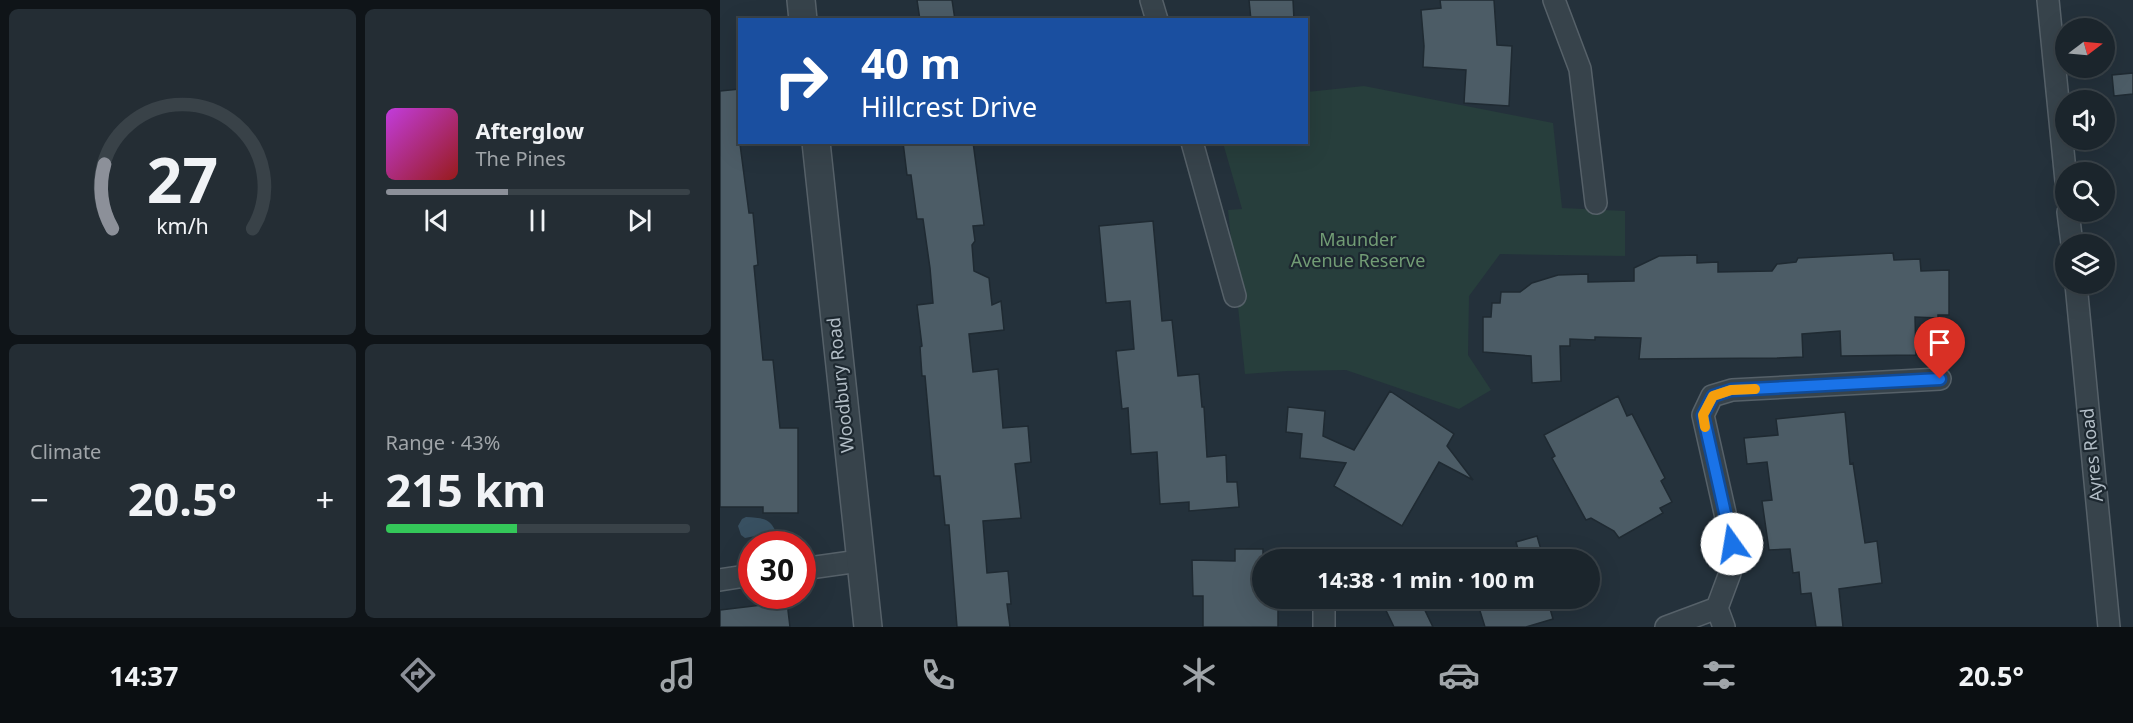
<!DOCTYPE html>
<meta charset="utf-8">
<style>
:root{--surface:#1b252c;--page:#242d34;--text:#f1f3f6;--muted:#a0a5a9;--line:#394248;--accent:#8c9099}
body{margin:0;font-family:"Noto Sans",sans-serif;background:var(--page);color:var(--text);height:100vh;display:flex;flex-direction:column;font-size:22px;white-space:nowrap}
*{box-sizing:border-box;margin:0}
p{font-size:20px;color:var(--muted)}
.icon{flex:none;width:33px;height:33px;fill:none;stroke:currentColor;stroke-width:2;stroke-linecap:round;stroke-linejoin:round}
.map{position:relative;flex:1;overflow:hidden}
.sheet{display:flex;flex-direction:column;gap:9px;padding:9px;background:#0f1418;width:720px}
.sheet>*{flex:none}
.banner{position:absolute;left:18px;top:18px;width:570px;height:126px;border-radius:0px;box-shadow:0 6px 24px #0002,0 0 0 2px var(--line);background:#1a4fa0;color:#fff;overflow:hidden}
.needle{width:39px;rotate:74deg}
.fabs{position:absolute;left:1335px;top:18px;display:grid;gap:12px}
.fabs a{display:grid;place-items:center;width:60px;height:60px;border-radius:50%;background:var(--surface);box-shadow:0 6px 24px #0002,0 0 0 2px var(--line);font-size:30px}
.speed{position:absolute;left:18px;top:531px;display:flex;gap:12px;font-size:30px;font-weight:700;text-align:center}
.speed>*{display:grid;place-content:center;width:78px;height:78px;border-radius:50%;background:var(--surface);box-shadow:0 6px 24px #0002,0 0 0 2px var(--line);line-height:1}
.speed .limit{border:9px solid #d22;background:#fff;color:#111}
.pin{position:absolute;display:grid;place-items:center;width:51px;height:51px;color:#fff;margin:-62px -26px;border-radius:50% 50% 50% 0;rotate:-45deg;box-shadow:0 0 6px #0007}
.pin .icon{rotate:45deg}
.me{position:absolute;width:66px;margin:-33px;rotate:347deg;stroke-linejoin:round;filter:drop-shadow(0 0 4px #0008)}
.turn{display:flex;align-items:center;gap:21px;height:126px;padding:0 24px;font-size:27px}
.turn .icon{width:78px;height:78px;stroke-width:2.5}
.turn b{display:block;font-size:42px;line-height:51px}
.big{font-size:45px;font-weight:700;line-height:1.1}
.sheet .card{flex:1;display:flex;flex-direction:column;justify-content:center;gap:9px;min-width:0;padding:0 21px;border-radius:9px;background:var(--page)}
.sheet .dial{align-items:center;gap:0}
.dial svg{height:156px;overflow:visible;fill:none;stroke:var(--line);stroke-width:7;stroke-linecap:round;text-anchor:middle}
.dial text{fill:var(--text);stroke:none}
.song{display:flex;align-items:center;gap:18px}
.cover{width:72px;height:72px;border-radius:9px;background:linear-gradient(135deg,hsl(290 70% 55%),hsl(0 70% 35%))}
.played{height:6px;border-radius:3px;background:linear-gradient(90deg,var(--accent) 40%,var(--line) 40%)}
.keys{display:flex;justify-content:space-around;direction:ltr}
.heat{display:flex;justify-content:space-between;align-items:center;font-size:33px;direction:ltr}
.charge{height:9px;border-radius:4px;background:linear-gradient(90deg,#34c759 43%,var(--line) 0)}
.sheet .tiles{flex:1;display:grid;gap:9px;grid-template-columns:repeat(2,1fr)}
.trip{position:absolute;left:532px;top:549px;width:348px;height:60px;border-radius:30px;background:var(--surface);box-shadow:0 6px 24px #0002,0 0 0 2px var(--line);font-weight:700;line-height:60px;text-align:center}
.menu{display:flex;height:96px;justify-content:space-around;align-items:center;background:#0b0f12;color:var(--muted)}
.menu .icon{width:42px;height:42px}
.menu .active{color:var(--accent)}
.menu b{font-size:27px;color:var(--text)}
main{display:flex;flex:1;min-height:0}
.map>svg:first-child{display:block}
.green{fill:#273e3c}
.water{fill:#385061}
.building{fill:#4c5c66;stroke:#1f2a32;stroke-width:1.5}
.lines{fill:none;stroke-linecap:round;stroke-linejoin:round}
.minor-casing{stroke:#566169;stroke-width:24}
.tertiary-casing{stroke:#566169;stroke-width:30}
.minor{stroke:#37434b;stroke-width:21}
.tertiary{stroke:#37434b;stroke-width:27}
.route-casing{stroke:#114b97;stroke-width:15}
.route{stroke:#1a73e8;stroke-width:10}
.slow{stroke:#f59e0b;stroke-width:10}
.labels{text-anchor:middle;stroke-width:4.5;stroke-linejoin:round;paint-order:stroke}
.park-label{font-size:18px;fill:#729c75;stroke:#1d2830}
.street-label{font-size:18px;fill:#b3bec7;stroke:#1d2830}
</style>
<main>
<section class="sheet">
<div class="tiles">
<div class="card dial"><svg viewBox="0 0 100 80">
<path d="M14 69A42 42 0 1 1 86 69"/>
<path d="M14 69A42 42 0 0 1 10 36" stroke="#8c9099"/>
<text x="50" y="56" font-size="32" font-weight="700">27</text>
<text x="50" y="72" font-size="11">km/h</text>
</svg></div>
<div class="card">
<div class="song"><i class="cover"></i><div><b>Afterglow</b><p>The Pines</p></div></div>
<div class="played"></div>
<div class="keys"><svg class="icon" aria-label="previous" viewBox="0 0 24 24"><path d="M18 5L8 12l10 7zM5 5v14"/></svg><svg class="icon" aria-label="pause" viewBox="0 0 24 24"><path d="M8 5v14M16 5v14"/></svg><svg class="icon" aria-label="next" viewBox="0 0 24 24"><path d="M6 5l10 7-10 7zM19 5v14"/></svg></div>
</div>
<div class="card"><p>Climate</p>
<div class="heat"><a>−</a><b class="big">20.5°</b><a>+</a></div>
</div>
<div class="card"><p>Range · 43%</p><b class="big">215 km</b><div class="charge"></div></div>
</div>
</section>
<div class="map">
<svg width="1413" height="627" viewBox="0 0 1413 627">
<rect width="100%" height="100%" fill="#24313b"/>
<path class="green" d="M644 86 833 123 842 208 905 211V256L780 254 749 296 748 355 771 390 739 409 626 370 567 371 525 374 508 210 522 209 503 143 586 142 587 92Z"/>
<path class="water" d="M26 517C39 518 49 517 55 530L47 537 40 535 25 538 21 535 18 526 22 519Z"/>
<path class="building" d="M197 0H232L235 20H200Z
M529 0H573L574 20H531Z
M720 0H774L777 45 792 46 789 106 744 103 746 70 703 67 704 46 701 10 721 8Z
M1413 73V94L1394 96 1392 75Z
M20 89V142L22 143 20 144 29 213H33L38 265 34 266 43 360H53L60 428H78V513H43V507H0V91Z
M183 142H253L264 225 253 226 255 241 252 245 254 271 269 278 272 305 281 301 284 330 249 334 253 372 278 369 283 428 308 426 311 462 295 464 301 518 263 521 267 573 288 571 291 604H287L290 627H237L229 525H225L220 476H214L205 376H202L200 347 202 346 197 305 213 303 210 268 203 219H197L191 175H187Z
M433 221 442 321 452 320 458 376 479 374 482 407H484L487 457 506 455 507 482H517L519 507 469 511V502L440 504 437 452 411 454 408 408 402 409 396 351 414 349 410 301 386 303 379 226Z
M1173 253 1174 260 1200 259 1201 271 1229 270V315H1218V318L1195 317 1196 355 1121 356 1120 331 1082 334 1083 357 1057 358 919 359 921 338 875 337V340L850 339V346H840L841 381 812 383 811 356 763 352V317H771L772 303H780L781 292H800L812 283 838 275 868 274V282L914 281V268L939 256 977 255V263L998 262V272L1052 271 1057 264 1076 262 1078 258Z
M670 391 734 434 727 446 753 480 719 462 682 526 614 486 626 463 580 458 582 434 566 432 568 407 605 411 603 436 634 450Z
M898 396 907 416 912 414 945 478 941 481 952 502 940 508 943 513 899 538 894 531 871 518 866 520 832 458 835 456 824 435Z
M1125 412 1130 464 1133 463 1145 543 1157 541 1162 583 1119 589 1123 627H1096L1091 593 1081 594 1079 572 1073 573 1070 549 1049 550 1042 501 1052 500 1047 462 1027 464 1024 438 1058 435 1056 419Z
M817 536 824 560H801L796 542Z
M515 549H543V601L558 600V627H483V596H473L472 560 515 561Z
M660 598H699L713 627H674Z
M756 598H827L833 619 806 627H765Z
M67 602 70 627H0V610Z"/>
<g class="lines">
<g class="minor-casing">
<path id="minor" d="M431 0 437 20
M834 0 860 69 876 203
M1328 0 1346 181
M472 142 515 296
M1348 212 1352 244
M1356 284 1389 627
M82 569 139 561
M0 580 32 575
M604 627V598
M946 627 997 608
M1004 627 997 608 1010 573 1012 544 983 415 992 396 1012 390 1220 379"/>
</g>
<g class="tertiary-casing">
<path id="tertiary" d="M81 0 83 20
M96 142 148 627"/>
</g>
<use href="#minor" class="minor"/>
<use href="#tertiary" class="tertiary"/>
</g>
<g class="lines">
<g class="route-casing">
<path id="route" d="M1012 544 983 415 993 396 1011 390 1220 379"/>
</g>
<use href="#route" class="route"/>
<path class="slow" d="M985 427 983 415 993 396 1011 390 1035 389"/>
</g>
<g class="labels">
<g class="park-label">
<text x="638" y="246">Maunder<tspan x="638" dy="21">Avenue Reserve</tspan></text>
</g>
<g class="street-label">
<text transform="translate(121 385) rotate(-96)" y="6">Woodbury Road</text>
<text transform="translate(1372 455) rotate(-96)" y="6">Ayres Road</text>
</g>
</g>
</svg>
<div class="fabs">
<a><svg class="needle" viewBox="-14 -14 28 28"><path d="M0-13l5 13h-10z" fill="#e53935"/><path d="M0 13l5-13h-10z" fill="#a0a5a9"/></svg></a>
<a><svg class="icon" aria-label="sound" viewBox="0 0 24 24"><path d="M4 9h4l5-4v14l-5-4H4zM17 9q2 3 0 6"/></svg></a>
<a><svg class="icon" aria-label="search" viewBox="0 0 24 24"><circle cx="10" cy="10" r="6"/><path d="M15 15l6 6"/></svg></a>
<a><svg class="icon" aria-label="layers" viewBox="0 0 24 24"><path d="M12 4l9 5-9 5-9-5zM3 14l9 5 9-5"/></svg></a>
</div>
<div class="speed"><div class="limit">30</div></div>
<div class="pin" style="left:1220px;top:379px;background:#d93025"><svg class="icon" aria-label="arrive" viewBox="0 0 24 24"><path d="M6 21V4h12l-3 4 3 4H6"/></svg></div>
<svg class="me" style="left:1012px;top:544px" viewBox="-20 -20 40 40"><circle r="19" fill="#fff"/><path d="M0-13L10 11 0 6-10 11z" fill="#1a73e8"/></svg>
<div class="trip">14:38 · 1 min · 100 m</div>
<div class="banner">
<div class="turn"><svg class="icon" aria-label="right" viewBox="0 0 24 24"><path d="M7 20v-9h11M14 6l5 5-5 5"/></svg><div><b>40 m</b>Hillcrest Drive</div></div>
</div>
</div>
</main>
<nav class="menu">
<b>14:37</b>
<svg class="icon active" aria-label="directions" viewBox="0 0 24 24"><path d="M12 3l9 9-9 9-9-9zM9 14v-3h6M13 9l2 2-2 2"/></svg>
<svg class="icon" aria-label="music" viewBox="0 0 24 24"><path d="M9 18V5l10-2v13"/><circle cx="6" cy="18" r="3"/><circle cx="16" cy="16" r="3"/></svg>
<svg class="icon" aria-label="phone" viewBox="0 0 24 24"><path d="M5 4h4l2 5-3 2q2 4 5 5l2-3 5 2v4C11 20 4 13 5 4z"/></svg>
<svg class="icon" aria-label="climate" viewBox="0 0 24 24"><path d="M12 3v18M4 7l16 10M4 17L20 7"/></svg>
<svg class="icon" aria-label="car" viewBox="0 0 24 24"><path d="M5 17H2v-5l4-1 3-4h7l3 4 3 1v5h-3M9 17h6M6 11h13"/><circle cx="7" cy="17" r="2"/><circle cx="17" cy="17" r="2"/></svg>
<svg class="icon" aria-label="filters" viewBox="0 0 24 24"><path d="M4 7h16M4 17h16"/><circle cx="9" cy="7" r="2"/><circle cx="15" cy="17" r="2"/></svg>
<b>20.5°</b>
</nav>
